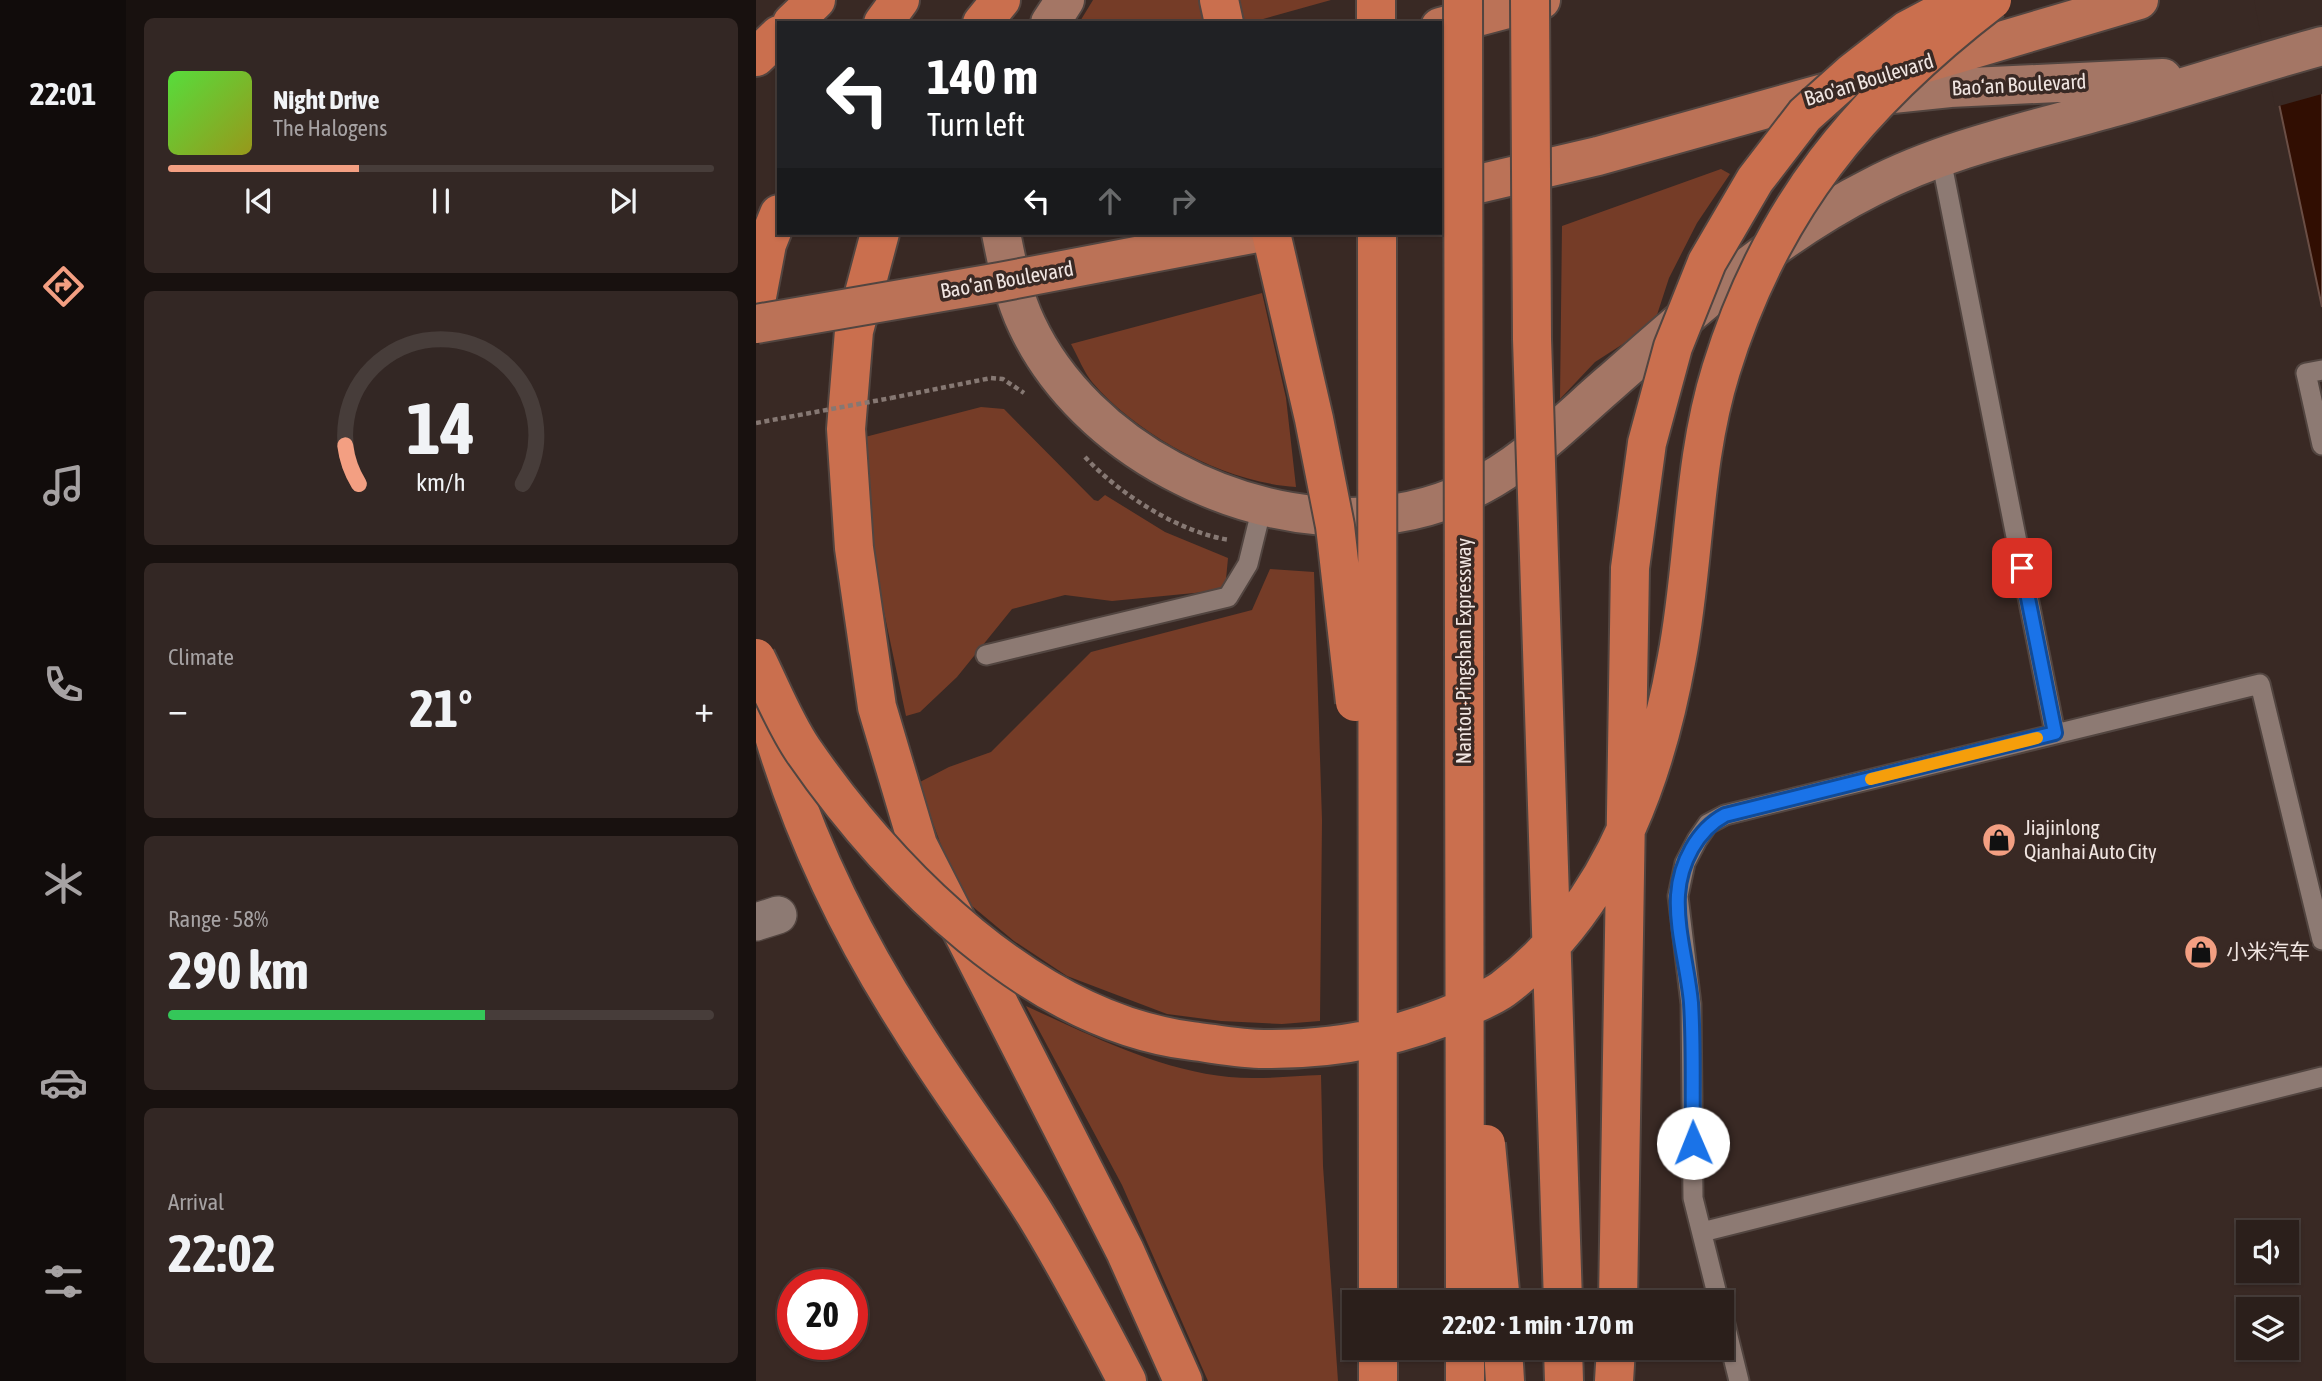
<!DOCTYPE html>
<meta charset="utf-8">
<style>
:root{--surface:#2b1f1b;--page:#332724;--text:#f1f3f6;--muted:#a6a2a3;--line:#473d3a;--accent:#f39f82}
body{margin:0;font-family:"Asap Condensed","Noto Sans SC",sans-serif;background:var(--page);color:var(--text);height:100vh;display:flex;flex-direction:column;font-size:26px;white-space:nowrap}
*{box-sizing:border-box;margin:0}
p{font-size:23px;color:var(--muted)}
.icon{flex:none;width:38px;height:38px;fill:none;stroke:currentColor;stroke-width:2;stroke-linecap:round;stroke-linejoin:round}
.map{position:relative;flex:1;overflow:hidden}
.sheet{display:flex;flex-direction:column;gap:18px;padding:18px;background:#18110f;width:630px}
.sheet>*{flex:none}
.hud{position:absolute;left:21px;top:21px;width:665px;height:214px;border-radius:0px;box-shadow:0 2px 5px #0004,0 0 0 2px var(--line);background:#202124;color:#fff;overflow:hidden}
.controls{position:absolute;left:1480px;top:1220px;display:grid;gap:14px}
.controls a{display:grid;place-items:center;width:63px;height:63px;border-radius:0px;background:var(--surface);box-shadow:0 2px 5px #0004,0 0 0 2px var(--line);font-size:35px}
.speed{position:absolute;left:21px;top:1269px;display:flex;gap:14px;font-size:35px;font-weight:700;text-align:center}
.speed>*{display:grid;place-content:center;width:91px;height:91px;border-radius:50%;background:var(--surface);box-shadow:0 2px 5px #0004,0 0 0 2px var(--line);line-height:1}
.speed .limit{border:10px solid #d22;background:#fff;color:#111}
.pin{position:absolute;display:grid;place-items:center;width:60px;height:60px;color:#fff;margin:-30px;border-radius:14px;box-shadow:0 4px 10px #0006}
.me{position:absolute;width:77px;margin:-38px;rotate:359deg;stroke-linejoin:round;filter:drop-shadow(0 0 5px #0008)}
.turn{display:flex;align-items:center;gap:24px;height:147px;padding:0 35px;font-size:32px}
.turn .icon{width:91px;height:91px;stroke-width:2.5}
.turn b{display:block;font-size:49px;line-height:60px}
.lanes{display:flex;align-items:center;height:66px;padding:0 35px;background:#0003;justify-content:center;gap:35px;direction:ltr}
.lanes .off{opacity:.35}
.big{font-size:52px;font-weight:700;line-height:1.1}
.sheet .tile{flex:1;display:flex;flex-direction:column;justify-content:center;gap:10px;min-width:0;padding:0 24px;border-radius:10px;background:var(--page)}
.sheet .dial{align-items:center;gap:0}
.dial svg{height:182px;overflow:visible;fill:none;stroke:var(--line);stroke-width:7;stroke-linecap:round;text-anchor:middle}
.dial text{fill:var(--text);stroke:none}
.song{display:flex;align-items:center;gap:21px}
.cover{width:84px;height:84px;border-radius:10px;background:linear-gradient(135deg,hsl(110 70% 55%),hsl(60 70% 35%))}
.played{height:7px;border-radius:4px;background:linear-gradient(90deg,var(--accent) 35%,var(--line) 35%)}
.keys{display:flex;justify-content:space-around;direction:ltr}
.heat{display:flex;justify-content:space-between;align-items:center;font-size:38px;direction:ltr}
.charge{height:10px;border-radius:5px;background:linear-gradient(90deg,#34c759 58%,var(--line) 0)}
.trip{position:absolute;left:586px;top:1290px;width:392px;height:70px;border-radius:0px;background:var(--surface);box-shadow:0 2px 5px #0004,0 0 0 2px var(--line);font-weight:700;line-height:70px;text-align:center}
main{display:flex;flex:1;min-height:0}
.tabs{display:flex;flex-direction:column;width:126px;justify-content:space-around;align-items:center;background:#110c0b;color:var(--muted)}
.tabs .icon{width:49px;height:49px}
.tabs .on{color:var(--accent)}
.tabs b{font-size:32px;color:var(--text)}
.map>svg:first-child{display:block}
.green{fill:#753c27}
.water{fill:#310e02;stroke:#6a4e45;stroke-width:2}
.pier{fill:#392924}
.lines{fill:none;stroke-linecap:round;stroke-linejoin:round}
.service-casing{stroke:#524540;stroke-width:23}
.minor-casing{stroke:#524540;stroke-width:40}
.secondary-casing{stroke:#524540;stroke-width:42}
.primary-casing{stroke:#524540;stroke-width:42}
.trunk-casing{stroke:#524540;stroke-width:42}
.path{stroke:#867873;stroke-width:4.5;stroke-dasharray:5 3.5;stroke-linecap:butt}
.service{stroke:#8d7a73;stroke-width:19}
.minor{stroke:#8d7a73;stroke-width:37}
.secondary{stroke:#a47665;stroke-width:38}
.primary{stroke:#bb7257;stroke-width:38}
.trunk{stroke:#ca6f4e;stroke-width:38}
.primary-bridge-casing{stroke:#524540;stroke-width:42;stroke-linecap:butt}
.trunk-bridge-casing{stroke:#524540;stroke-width:42;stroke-linecap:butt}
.path-bridge{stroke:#867873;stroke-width:4.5;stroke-dasharray:5 3.5;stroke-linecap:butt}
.primary-bridge{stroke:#bb7257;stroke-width:38}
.trunk-bridge{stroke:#ca6f4e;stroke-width:38}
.route-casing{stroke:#114b97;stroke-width:18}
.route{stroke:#1a73e8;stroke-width:12}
.slow{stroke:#f59e0b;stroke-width:12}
.labels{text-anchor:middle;stroke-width:7;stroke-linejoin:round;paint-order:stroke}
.street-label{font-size:21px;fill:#f0e5e1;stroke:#392924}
.poi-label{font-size:21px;fill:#f0e5e1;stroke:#392924;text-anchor:start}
</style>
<main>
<nav class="tabs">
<b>22:01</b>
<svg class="icon on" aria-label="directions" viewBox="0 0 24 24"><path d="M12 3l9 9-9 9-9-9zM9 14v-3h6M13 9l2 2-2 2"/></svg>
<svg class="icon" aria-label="music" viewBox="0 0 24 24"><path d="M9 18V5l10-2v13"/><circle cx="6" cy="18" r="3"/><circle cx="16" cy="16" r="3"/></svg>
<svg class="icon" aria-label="phone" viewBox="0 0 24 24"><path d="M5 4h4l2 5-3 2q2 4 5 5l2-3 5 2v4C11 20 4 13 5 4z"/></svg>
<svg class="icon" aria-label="climate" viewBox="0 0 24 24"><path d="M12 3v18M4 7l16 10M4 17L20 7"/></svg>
<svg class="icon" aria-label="car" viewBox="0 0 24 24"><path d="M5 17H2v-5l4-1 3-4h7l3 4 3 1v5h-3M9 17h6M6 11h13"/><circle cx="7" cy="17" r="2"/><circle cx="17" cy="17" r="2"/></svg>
<svg class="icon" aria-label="filters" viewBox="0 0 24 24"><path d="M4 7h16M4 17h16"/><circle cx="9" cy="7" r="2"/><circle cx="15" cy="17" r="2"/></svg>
</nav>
<section class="sheet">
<div class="tile">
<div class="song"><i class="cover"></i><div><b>Night Drive</b><p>The Halogens</p></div></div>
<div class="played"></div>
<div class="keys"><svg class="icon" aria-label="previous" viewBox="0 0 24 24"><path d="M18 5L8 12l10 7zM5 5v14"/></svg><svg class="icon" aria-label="pause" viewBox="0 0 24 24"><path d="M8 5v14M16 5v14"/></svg><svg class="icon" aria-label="next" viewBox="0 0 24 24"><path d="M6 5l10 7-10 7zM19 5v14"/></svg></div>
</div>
<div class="tile dial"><svg viewBox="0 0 100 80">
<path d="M14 69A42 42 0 1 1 86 69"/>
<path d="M14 69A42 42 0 0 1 8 52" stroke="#f39f82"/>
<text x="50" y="56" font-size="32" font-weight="700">14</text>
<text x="50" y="72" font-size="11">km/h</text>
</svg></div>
<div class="tile"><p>Climate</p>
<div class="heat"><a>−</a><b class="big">21°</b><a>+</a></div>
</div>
<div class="tile"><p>Range · 58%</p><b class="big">290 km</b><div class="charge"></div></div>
<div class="tile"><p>Arrival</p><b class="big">22:02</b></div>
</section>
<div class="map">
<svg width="1566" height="1381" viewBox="0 0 1566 1381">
<rect width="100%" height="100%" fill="#392924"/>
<path class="green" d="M337 0H575L493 23H323Z
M965 169 974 174 941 223 913 278 898 324 839 362 804 399 806 226Z
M506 293 530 398 540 487C470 483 382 436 336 382 328 372 322 357 315 344Z
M225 407 248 409 338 500 342 501 349 495 409 532 472 558 469 590 356 601 309 595 256 609 201 677 164 712 150 716 118 565 109 437Z
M514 569 558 572 566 820 564 1021 526 1024 465 1021 411 1014 311 976 258 941 204 896 162 783 193 767 235 752 335 652 496 610Z
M270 1006C334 1035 402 1070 473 1077 503 1080 535 1076 565 1075L567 1166 582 1381H452L366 1185Z"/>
<path class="water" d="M1501 0H1566V307Z"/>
<path class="pier" d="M1498 0H1566V94L1519 107Z"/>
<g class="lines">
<g class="service-casing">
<path id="service" d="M1185 159 1299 733
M1566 370 1550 373 1566 445
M230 655 472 597 492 564 506 507
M946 1232 1566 1077
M963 1302 937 1198 935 1004 922 896 929 863 941 840 952 824 969 815 1504 684 1566 940
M966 1312 983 1381"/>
</g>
<g class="minor-casing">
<path id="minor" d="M0 922 22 915"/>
</g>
<g class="secondary-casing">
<path id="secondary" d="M294 23 309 0
M1107 97 1194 88 1407 78
M245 233C251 263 257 296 271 325 300 387 355 438 415 470 506 519 619 536 715 490 768 465 810 421 854 383 936 311 1018 236 1116 187 1191 148 1278 130 1359 107 1428 88 1497 65 1566 46"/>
</g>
<g class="primary-casing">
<path id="primary" d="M684 27 785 0
M1150 69 1383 0
M684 193 842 156 1082 89"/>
</g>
<g class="trunk-casing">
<path id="trunk" d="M463 0 468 23
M620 0V23
M36 23 60 0
M127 23 144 0
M226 23 245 0
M0 57 23 35
M124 233 98 331 90 429 98 548 121 707 162 845 369 1251 427 1381
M0 302 11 244 23 214
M5 688C34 807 87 922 153 1025 193 1090 239 1150 279 1214 312 1268 342 1325 371 1381
M622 1348V1381
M709 1348V1381
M747 1348 749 1381
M807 1348 808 1381
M858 1381 860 1348"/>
</g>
<path class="path" d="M135 398 235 378 247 379 268 393
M329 457C363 494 424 533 474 540"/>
<use href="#service" class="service"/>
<use href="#minor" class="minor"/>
<use href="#secondary" class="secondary"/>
<use href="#primary" class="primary"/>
<use href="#trunk" class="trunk"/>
<g class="primary-bridge-casing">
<path id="primary-bridge" d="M0 324 244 282 501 233"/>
</g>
<g class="trunk-bridge-casing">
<path id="trunk-bridge" d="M707 0 709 1302
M774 0 776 339 807 1302
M515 233 558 419 579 526 599 702
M621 233 622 1302
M0 658C15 688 28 722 47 750 134 876 278 1022 436 1041 460 1044 485 1049 508 1049 579 1050 646 1037 710 1008 722 1002 736 997 747 989 852 910 899 782 921 657 939 562 936 463 965 370 1015 208 1103 102 1236 0
M730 1144 745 1302
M862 1302 874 568 891 443 917 347 951 262 999 180 1049 115 1097 72 1151 30 1208 0"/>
</g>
<path class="path-bridge" d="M0 423 135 398"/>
<use href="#primary-bridge" class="primary-bridge"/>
<use href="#trunk-bridge" class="trunk-bridge"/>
</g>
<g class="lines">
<g class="route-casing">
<path id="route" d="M937 1143C936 1097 938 1049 935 1003 932 968 920 930 922 895 924 863 941 830 969 815L1299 733 1266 568"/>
</g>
<use href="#route" class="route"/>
<path class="slow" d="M1115 779 1281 738"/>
</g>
<defs>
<g id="shop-disc" transform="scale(1.75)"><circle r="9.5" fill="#f39f82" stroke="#392924"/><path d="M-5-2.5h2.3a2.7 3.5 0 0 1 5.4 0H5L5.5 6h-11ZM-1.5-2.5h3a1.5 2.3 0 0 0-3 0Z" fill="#111"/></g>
</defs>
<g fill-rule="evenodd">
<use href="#shop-disc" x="1243" y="840"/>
<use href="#shop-disc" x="1445" y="952"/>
</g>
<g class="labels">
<g class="street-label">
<text transform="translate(1113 80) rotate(-17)" y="7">Bao'an Boulevard</text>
<text transform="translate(1263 85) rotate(-3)" y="7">Bao‘an Boulevard</text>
<text transform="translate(251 280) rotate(-10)" y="7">Bao‘an Boulevard</text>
<text transform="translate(708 651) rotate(-90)" y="7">Nantou-Pingshan Expressway</text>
</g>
<g class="poi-label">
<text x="1268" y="835">Jiajinlong<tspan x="1268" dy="24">Qianhai Auto City</tspan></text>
<text x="1470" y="959">小米汽车</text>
</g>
</g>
</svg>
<div class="controls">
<a><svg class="icon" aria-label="sound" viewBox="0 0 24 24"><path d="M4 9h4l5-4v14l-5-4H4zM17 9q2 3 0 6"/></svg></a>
<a><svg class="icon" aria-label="layers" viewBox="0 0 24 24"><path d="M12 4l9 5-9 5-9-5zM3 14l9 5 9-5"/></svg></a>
</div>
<div class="speed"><div class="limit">20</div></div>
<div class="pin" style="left:1266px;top:568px;background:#d93025"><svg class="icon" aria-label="arrive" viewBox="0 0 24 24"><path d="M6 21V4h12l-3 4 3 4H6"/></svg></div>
<svg class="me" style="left:937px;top:1143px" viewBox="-20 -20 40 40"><circle r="19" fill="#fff"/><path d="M0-13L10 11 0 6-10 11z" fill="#1a73e8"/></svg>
<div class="trip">22:02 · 1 min · 170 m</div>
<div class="hud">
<div class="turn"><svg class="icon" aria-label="left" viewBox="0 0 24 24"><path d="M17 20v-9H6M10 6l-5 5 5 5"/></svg><div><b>140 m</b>Turn left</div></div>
<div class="lanes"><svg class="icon" aria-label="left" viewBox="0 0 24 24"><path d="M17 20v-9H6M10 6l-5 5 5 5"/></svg><svg class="icon off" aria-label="ahead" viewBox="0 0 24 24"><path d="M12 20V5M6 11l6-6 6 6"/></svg><svg class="icon off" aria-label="right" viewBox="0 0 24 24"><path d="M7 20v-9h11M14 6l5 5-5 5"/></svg></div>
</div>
</div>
</main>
